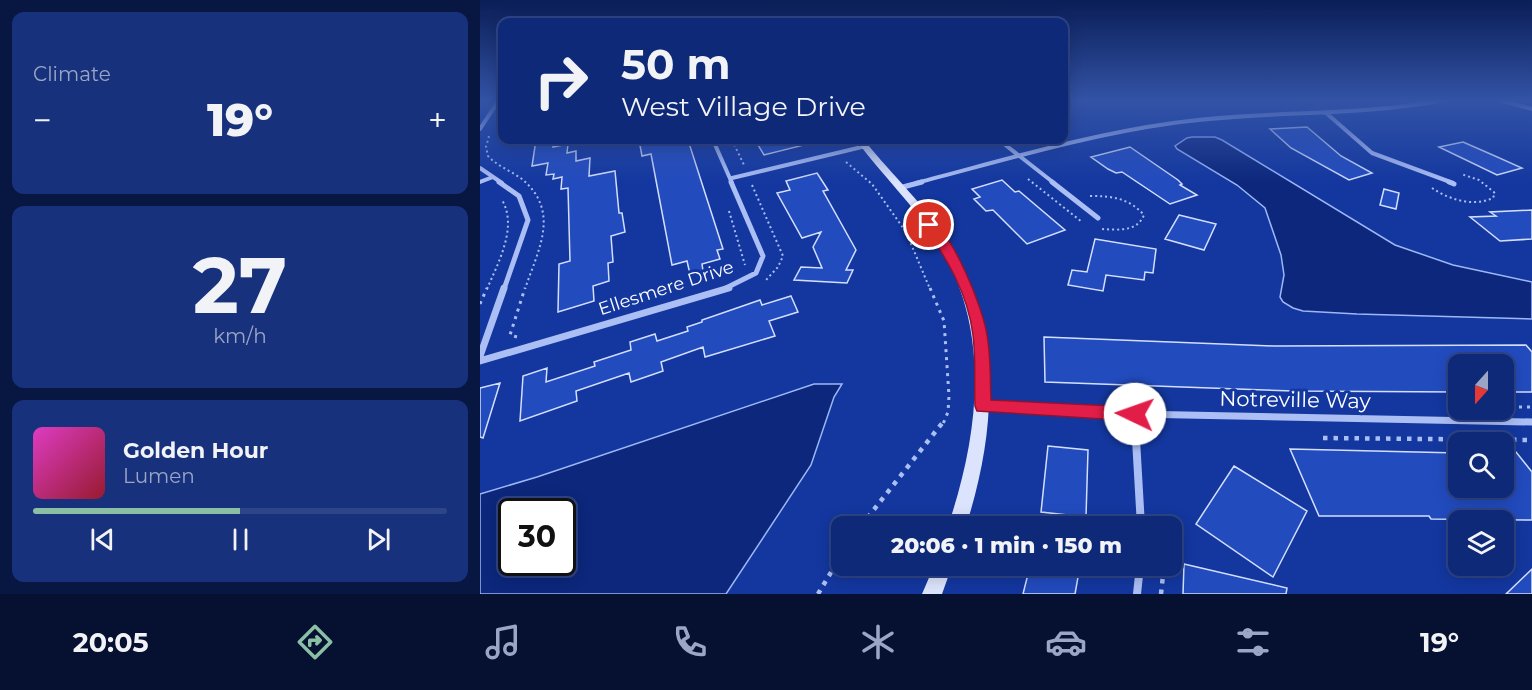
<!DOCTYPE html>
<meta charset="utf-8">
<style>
:root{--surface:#0e2977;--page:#17317c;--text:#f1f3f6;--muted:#9ba6c6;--line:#2e4589;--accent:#8abfa5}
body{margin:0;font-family:Montserrat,sans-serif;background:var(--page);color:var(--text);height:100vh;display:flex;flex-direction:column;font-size:22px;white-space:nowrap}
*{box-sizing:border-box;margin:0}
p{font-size:20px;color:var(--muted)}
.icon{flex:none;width:33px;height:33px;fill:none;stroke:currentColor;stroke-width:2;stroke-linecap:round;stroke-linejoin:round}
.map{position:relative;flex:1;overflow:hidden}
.sheet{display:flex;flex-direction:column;gap:12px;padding:12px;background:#081741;width:480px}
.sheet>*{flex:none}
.top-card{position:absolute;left:18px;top:18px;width:570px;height:126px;border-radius:12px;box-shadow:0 3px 15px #0003,0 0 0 2px var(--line);background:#0e2977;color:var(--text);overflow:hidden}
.needle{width:39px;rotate:201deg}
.controls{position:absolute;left:968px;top:354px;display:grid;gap:12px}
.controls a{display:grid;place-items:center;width:66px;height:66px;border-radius:12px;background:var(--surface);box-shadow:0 3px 15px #0003,0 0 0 2px var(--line);font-size:30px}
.speed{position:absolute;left:18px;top:498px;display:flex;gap:12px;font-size:30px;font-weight:700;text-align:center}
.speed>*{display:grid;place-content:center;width:78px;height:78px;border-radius:50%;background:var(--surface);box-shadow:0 3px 15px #0003,0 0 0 2px var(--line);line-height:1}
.speed .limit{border:3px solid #111;border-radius:9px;background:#fff;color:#111}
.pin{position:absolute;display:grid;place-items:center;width:51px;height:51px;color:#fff;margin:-26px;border:3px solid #fff;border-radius:50%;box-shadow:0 2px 6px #0007}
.me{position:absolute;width:66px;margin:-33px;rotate:273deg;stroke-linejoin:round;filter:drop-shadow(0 0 4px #0008)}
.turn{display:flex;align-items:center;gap:21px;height:126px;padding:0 24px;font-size:27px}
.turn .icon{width:78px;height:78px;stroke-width:2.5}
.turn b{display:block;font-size:42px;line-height:51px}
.big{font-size:45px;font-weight:800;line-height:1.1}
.sheet .tile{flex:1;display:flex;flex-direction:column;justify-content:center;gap:9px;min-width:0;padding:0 21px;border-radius:12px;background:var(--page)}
.sheet .dial{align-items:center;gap:0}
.dial b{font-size:78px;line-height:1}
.song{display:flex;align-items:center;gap:18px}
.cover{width:72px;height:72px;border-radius:9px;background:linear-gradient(135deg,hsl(310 70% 55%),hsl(350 70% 35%))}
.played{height:6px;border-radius:3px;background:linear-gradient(90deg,var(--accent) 50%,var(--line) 50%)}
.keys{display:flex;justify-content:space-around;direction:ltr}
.heat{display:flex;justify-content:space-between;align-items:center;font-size:33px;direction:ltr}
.trip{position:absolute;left:351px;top:516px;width:351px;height:60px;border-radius:12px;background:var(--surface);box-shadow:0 3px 15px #0003,0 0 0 2px var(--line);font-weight:800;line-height:60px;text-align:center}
.dock{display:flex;height:96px;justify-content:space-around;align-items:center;background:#061030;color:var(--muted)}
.dock .icon{width:42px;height:42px}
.dock .current{color:var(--accent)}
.dock b{font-size:27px;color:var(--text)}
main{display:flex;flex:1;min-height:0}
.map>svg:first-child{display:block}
.water{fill:#0c277c;stroke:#9eb7f7;stroke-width:1.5;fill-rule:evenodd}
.building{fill:#224bbe;stroke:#d4dffd;stroke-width:1.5}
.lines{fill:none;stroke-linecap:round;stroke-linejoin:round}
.path-far2{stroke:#acbff4;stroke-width:2;stroke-dasharray:2 3;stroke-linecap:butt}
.path-far1{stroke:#acbff4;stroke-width:3;stroke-dasharray:3 5;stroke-linecap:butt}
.path{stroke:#acbff4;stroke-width:4.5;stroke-dasharray:4.5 6;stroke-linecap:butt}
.street-far3{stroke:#acbff4;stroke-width:4}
.street-far2{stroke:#acbff4;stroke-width:5}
.street-far1{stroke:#acbff4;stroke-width:7}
.street{stroke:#acbff4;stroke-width:8}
.secondary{fill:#dce4fd;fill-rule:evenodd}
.route{fill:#e11d48;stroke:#92132f;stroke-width:1.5}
.labels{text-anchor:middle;stroke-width:6;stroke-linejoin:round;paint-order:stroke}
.street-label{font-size:18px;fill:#fff;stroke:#13379f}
.near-street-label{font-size:21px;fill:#fff;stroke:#13379f}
</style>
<main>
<section class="sheet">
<div class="tile"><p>Climate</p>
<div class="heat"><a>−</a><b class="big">19°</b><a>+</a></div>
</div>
<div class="tile dial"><b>27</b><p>km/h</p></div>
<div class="tile">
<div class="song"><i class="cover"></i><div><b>Golden Hour</b><p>Lumen</p></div></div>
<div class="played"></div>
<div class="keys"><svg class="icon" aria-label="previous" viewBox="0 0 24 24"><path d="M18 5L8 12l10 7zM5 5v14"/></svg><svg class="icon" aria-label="pause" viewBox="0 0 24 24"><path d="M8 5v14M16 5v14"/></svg><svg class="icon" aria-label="next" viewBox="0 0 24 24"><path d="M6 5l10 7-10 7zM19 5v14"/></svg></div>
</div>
</section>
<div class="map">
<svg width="1052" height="594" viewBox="0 0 1052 594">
<rect width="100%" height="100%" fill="#13379f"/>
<path class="water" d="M712 137H735L742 140 915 245 973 265 1052 282V319L877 314 823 311 813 308 803 302 800 297 804 275 801 255 785 208 757 185 697 149 695 146 707 138Z
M334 384H362L354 397 331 465 246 594H0V494L57 477ZM32 512H82V562H32Z"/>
<path class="building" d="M827 127 861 156 892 173 869 180 811 148 790 129Z
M56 140H73V147L88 144 87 153 96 151V161L110 158 109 176 135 171 139 213H142L145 232 131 236 133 262 128 263 129 281 113 286 114 301 78 312 79 264 90 261 88 188 81 189 82 177 73 179 74 174 66 175 68 163 52 166Z
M159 140H208L243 249 237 250 240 259 222 264 223 271 210 274 207 261 192 265 171 154 162 156Z
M275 140H324V145L284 155Z
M983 142 1015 156 1042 168 1017 175 959 147Z
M650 147 698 180 702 184 700 185 717 195 690 204 642 172 636 173 628 169 611 157Z
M337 173 348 190 343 191 376 250 366 270H373L367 283 314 280 321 267 342 268 333 247 341 232 322 238 297 193 310 190 306 181Z
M522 180 535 192 539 191 585 230 547 244 513 210 506 211 494 199 500 197 492 189Z
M904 189 919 193 916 209 900 205Z
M1052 210V239L1020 241 990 217 1016 216 1010 212Z
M699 215 736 224 724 250 685 239Z
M615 239 676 249 673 273 665 272 664 280 626 275 623 291 588 285 592 270 607 272Z
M311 296 318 312 289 321 295 336 225 357 223 347 181 362 183 371 151 382 149 373 96 391 97 401 40 421 43 376 67 368 66 382 115 366 114 362 151 350 150 342 175 334 177 341 208 331 207 327 222 322V320L254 309 280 300 282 305Z
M564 337 794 346 1046 345 1052 352V392H1023V364H978V392L813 391 565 382Z
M20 383 3 438 0 437V388Z
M568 446 608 450 606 517 561 512Z
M810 449 978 453V488H1023V452H1036L1052 472V520L951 519 949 516H839Z
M754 466 827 511 793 577 716 524Z
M704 564 807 588 806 594H703Z
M550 566H600L595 594H543Z
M1052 569V594H1026Z"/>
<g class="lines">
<path class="path-far2" d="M9 136 6 147 8 156C17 166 31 171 42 179 81 212 58 250 45 289
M252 140 264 165
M366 162 392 184 426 232 450 289
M548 179 602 222
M272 185 303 256 298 267 286 280
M952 188C970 200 993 207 1013 198L1015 193 999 180 981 174
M610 196C632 196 649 198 664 215 657 232 638 230 622 229
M249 211 265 265
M7 289C18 263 38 227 22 200"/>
<path class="path-far1" d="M450 288 464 321 469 396 468 412 463 424
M0 304 7 288
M37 337 30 335 45 288
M1023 407H1052"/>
<path class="path" d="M843 438 1052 440
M381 526 463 422
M338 594 362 554
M681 594 684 566"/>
<path class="street-far3" d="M1020 100 1052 109
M845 112 892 153 973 183
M0 129 19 100
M233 140 252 183
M519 140 574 183
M0 168 22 183
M252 178 386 146
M0 182 13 177
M436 183C521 161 606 135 693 123 783 110 875 117 965 100"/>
<path class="street-far2" d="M19 182 39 196 48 220 24 289
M572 182 618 218
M969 182 974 184
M419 188 442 182
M244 289 276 273 283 256 251 182"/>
<path class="street-far1" d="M0 356 24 288
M0 361 249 288
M503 406 655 414 1052 422
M655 414 656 424"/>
<path class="street" d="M655 422 661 526
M657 594 660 566"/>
<path class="secondary" d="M376 140H384C412 175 447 207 470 245 523 333 516 432 486 526H468C499 434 512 330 458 244 435 206 402 175 376 140Z
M454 566H472L462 594H442Z"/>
</g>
<linearGradient id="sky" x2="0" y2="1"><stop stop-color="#0a1e57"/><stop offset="0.55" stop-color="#3353a6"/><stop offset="1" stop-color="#3353a6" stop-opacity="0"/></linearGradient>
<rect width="1052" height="183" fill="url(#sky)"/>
<path class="route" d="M449 221C472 229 504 311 507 335 511 356 510 379 511 400L655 407 661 409 663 414 661 419 655 421 497 411 495 406C494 383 496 358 493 335 488 294 467 258 443 225Z"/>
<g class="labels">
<g class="street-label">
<text transform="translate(186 288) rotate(-18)" y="6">Ellesmere Drive</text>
</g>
<g class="near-street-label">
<text transform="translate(815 400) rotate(1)" y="7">Notreville Way</text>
</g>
</g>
</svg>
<div class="controls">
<a><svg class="needle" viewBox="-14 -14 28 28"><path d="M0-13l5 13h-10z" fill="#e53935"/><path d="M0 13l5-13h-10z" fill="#9ba6c6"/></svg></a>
<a><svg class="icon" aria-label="search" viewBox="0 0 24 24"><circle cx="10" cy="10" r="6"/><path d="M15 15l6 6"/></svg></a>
<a><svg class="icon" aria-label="layers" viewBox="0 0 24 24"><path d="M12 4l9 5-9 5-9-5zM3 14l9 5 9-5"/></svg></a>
</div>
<div class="speed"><div class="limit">30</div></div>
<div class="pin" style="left:449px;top:225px;background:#d93025"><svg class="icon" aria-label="arrive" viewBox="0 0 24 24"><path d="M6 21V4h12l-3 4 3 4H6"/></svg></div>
<svg class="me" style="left:655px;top:414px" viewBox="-20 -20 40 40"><circle r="19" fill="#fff"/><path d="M0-13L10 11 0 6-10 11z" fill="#e11d48"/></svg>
<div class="trip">20:06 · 1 min · 150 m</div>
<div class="top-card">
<div class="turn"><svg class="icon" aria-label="right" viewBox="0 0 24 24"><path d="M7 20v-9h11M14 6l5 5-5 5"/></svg><div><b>50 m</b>West Village Drive</div></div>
</div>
</div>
</main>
<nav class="dock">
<b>20:05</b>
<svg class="icon current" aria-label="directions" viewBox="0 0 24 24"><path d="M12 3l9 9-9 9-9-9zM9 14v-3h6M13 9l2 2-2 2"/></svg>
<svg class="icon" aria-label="music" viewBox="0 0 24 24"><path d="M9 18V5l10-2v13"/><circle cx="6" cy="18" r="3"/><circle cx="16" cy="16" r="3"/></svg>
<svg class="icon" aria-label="phone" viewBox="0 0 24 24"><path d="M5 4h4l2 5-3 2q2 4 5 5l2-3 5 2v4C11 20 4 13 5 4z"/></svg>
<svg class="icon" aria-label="climate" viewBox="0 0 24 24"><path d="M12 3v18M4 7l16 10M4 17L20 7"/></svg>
<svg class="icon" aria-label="car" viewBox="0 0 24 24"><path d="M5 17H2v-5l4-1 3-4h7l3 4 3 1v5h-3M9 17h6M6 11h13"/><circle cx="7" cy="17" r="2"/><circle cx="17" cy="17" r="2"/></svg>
<svg class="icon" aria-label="filters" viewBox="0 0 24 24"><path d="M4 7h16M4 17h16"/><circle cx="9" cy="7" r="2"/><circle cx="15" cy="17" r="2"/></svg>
<b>19°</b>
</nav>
